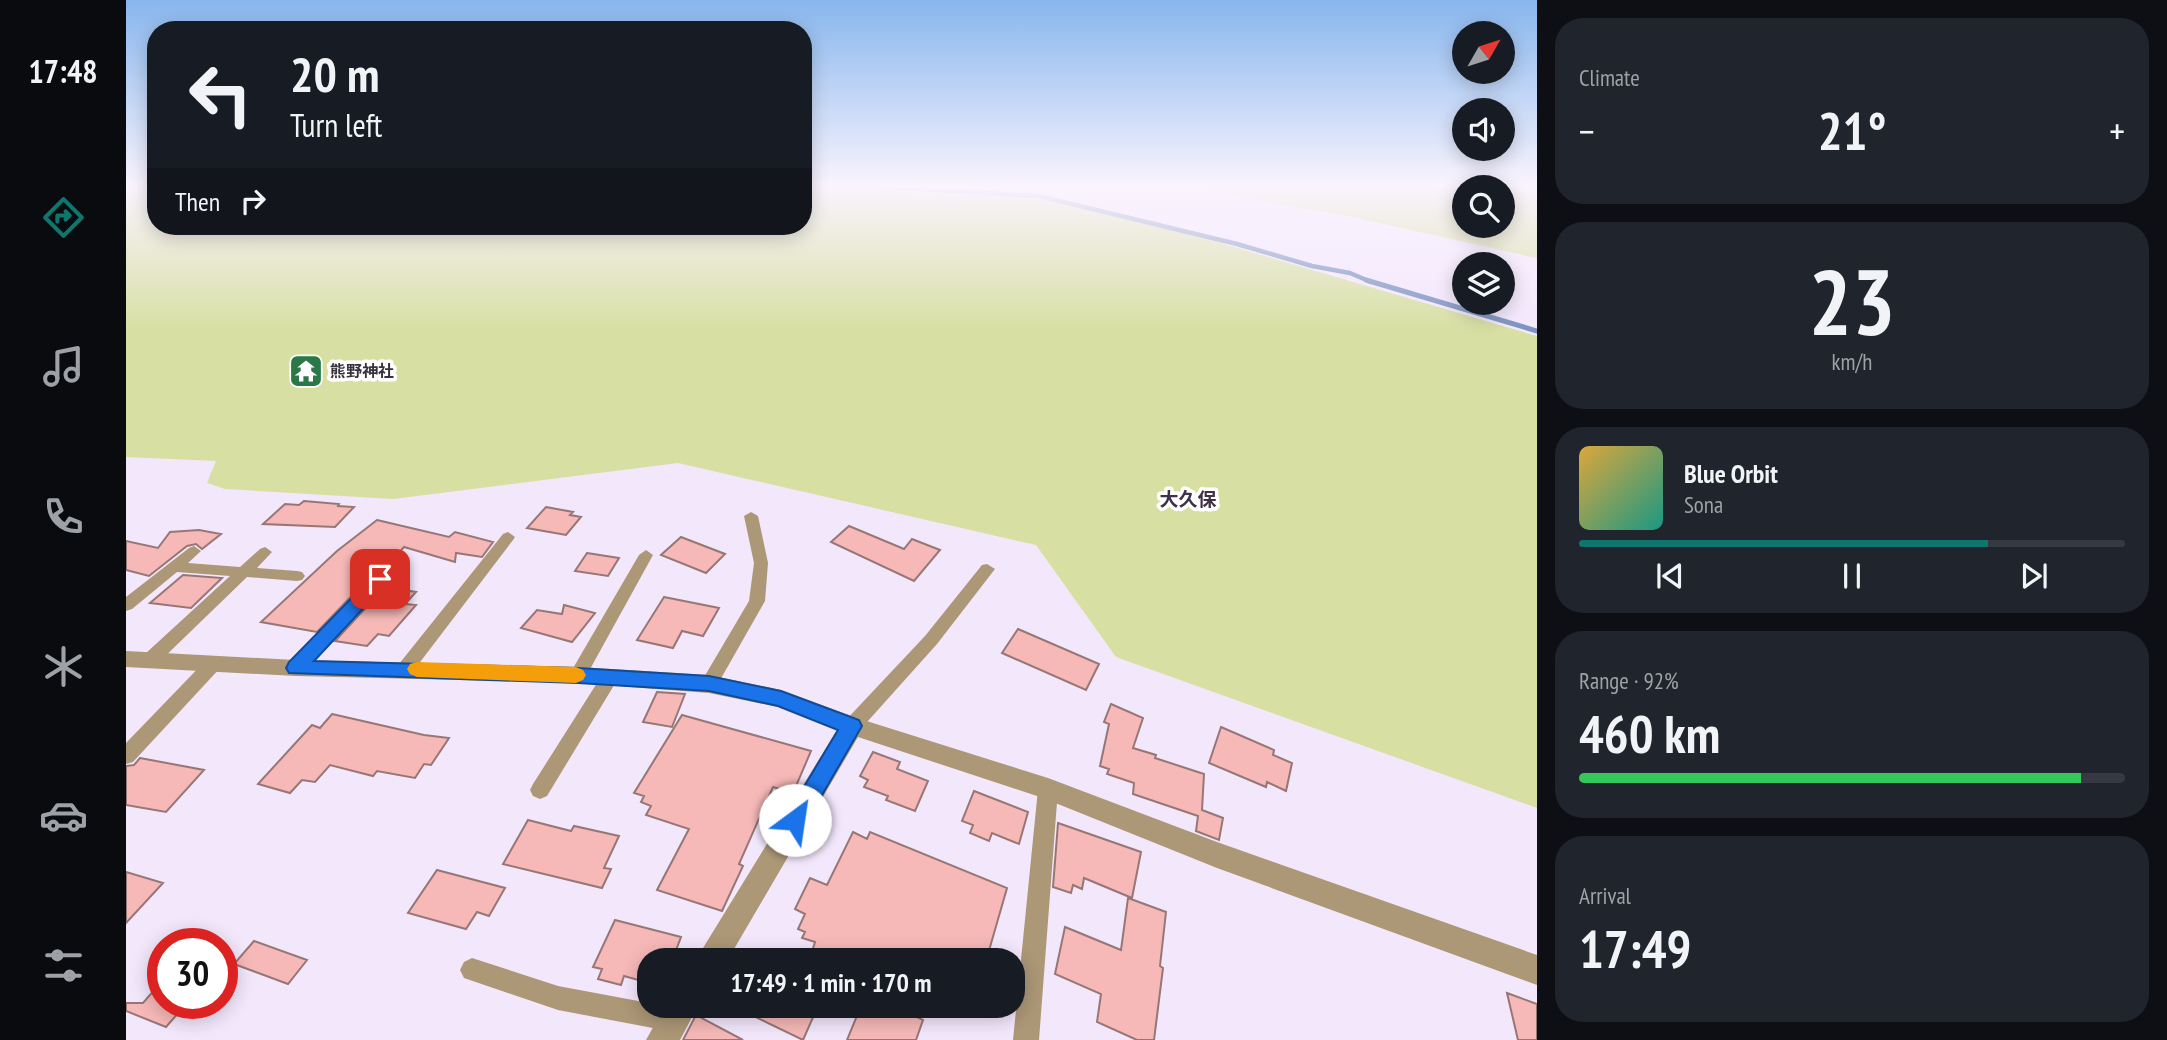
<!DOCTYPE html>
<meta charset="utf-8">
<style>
:root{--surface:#171b24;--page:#20242c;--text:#f1f3f6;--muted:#9ea1a6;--line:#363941;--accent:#0f766e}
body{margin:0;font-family:"PT Sans Narrow","Noto Sans JP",sans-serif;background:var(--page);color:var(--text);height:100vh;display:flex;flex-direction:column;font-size:26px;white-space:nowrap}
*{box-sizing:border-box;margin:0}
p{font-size:23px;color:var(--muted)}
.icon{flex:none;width:38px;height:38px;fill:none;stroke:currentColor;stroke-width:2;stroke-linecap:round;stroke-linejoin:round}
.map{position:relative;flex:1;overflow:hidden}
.panel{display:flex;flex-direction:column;gap:18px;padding:18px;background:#0d0f14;width:630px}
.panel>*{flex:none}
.guide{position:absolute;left:21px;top:21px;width:665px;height:214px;border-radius:28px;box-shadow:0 4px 18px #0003;background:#171b24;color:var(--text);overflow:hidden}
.needle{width:46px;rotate:51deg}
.fabs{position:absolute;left:1326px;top:21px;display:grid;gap:14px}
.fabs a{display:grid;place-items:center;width:63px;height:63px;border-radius:50%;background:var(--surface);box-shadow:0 4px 18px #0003;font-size:35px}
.speed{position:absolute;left:21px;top:928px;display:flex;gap:14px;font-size:35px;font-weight:700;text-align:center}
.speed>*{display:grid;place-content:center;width:91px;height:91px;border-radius:50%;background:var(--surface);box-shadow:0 4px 18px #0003;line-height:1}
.speed .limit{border:10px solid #d22;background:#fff;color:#111}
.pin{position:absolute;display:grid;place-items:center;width:60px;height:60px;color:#fff;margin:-30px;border-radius:14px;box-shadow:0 4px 10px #0006}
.me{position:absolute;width:77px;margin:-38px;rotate:31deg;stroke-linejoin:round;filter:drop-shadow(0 0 5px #0008)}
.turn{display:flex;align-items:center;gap:24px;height:147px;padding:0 28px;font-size:32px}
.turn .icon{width:91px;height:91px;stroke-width:2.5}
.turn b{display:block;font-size:49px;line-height:60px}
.then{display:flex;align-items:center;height:66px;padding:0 28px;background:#0003;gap:14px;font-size:26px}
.big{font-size:52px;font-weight:700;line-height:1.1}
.panel .tile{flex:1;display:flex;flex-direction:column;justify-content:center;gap:10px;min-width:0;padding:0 24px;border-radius:28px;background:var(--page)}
.panel .dial{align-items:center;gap:0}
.dial b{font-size:91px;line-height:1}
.song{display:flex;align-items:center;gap:21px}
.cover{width:84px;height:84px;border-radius:10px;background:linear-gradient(135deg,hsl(40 70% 55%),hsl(170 70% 35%))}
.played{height:7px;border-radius:4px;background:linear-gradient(90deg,var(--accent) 75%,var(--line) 75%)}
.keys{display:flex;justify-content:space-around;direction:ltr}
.heat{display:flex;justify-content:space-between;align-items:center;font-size:38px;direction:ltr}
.charge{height:10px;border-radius:5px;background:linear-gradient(90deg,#34c759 92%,var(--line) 0)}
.trip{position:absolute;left:511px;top:948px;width:388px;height:70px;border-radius:28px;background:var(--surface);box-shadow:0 4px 18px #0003;font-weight:700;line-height:70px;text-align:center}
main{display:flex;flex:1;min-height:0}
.menu{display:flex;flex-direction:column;width:126px;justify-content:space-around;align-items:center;background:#090b0e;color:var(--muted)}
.menu .icon{width:49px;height:49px}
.menu .on{color:var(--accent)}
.menu b{font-size:32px;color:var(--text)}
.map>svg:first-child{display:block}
.green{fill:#d7dfa2;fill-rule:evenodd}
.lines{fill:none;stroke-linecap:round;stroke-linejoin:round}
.stream-far1{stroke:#7a90be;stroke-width:4.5}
.stream{stroke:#7a90be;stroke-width:5}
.building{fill:#f6b9b8;stroke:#967776;stroke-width:2}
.service{fill:#ac9776;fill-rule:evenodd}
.minor{fill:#ac9776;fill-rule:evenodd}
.route{fill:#1a73e8;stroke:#114b97;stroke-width:2}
.slow{fill:#f59e0b}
.labels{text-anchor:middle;stroke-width:7;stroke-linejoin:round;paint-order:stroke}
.far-poi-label{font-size:16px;font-weight:bold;fill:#38323c;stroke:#fff;text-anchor:start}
.neighbourhood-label{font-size:19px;font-weight:bold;fill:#3f3247;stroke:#fff}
</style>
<main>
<nav class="menu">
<b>17:48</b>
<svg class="icon on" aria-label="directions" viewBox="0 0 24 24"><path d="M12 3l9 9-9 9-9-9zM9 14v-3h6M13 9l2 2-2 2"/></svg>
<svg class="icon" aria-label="music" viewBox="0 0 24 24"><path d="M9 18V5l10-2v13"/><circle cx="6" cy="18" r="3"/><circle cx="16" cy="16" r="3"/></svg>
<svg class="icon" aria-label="phone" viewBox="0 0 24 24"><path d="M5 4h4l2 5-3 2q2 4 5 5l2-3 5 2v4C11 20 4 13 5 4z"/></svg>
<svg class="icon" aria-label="climate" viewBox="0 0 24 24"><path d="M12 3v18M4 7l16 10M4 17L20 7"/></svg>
<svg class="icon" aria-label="car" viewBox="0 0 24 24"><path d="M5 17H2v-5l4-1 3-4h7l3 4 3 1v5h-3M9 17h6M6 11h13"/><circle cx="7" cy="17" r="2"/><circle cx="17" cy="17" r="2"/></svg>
<svg class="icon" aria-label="filters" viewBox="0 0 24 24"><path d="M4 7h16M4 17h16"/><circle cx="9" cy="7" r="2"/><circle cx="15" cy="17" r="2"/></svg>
</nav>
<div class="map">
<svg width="1411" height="1040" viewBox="0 0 1411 1040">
<rect width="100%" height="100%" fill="#f3e7fc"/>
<path class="green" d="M0 187H30V226H677V187H747L776 192 916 197 1064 234 1411 336V808L990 657 910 545 552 463 267 499 99 489 81 483 90 461 0 457Z
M1061 187H1411V258L1230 218ZM1339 187H1377V226H1339Z"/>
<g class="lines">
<path class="stream-far1" d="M755 187 913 196 1111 244 1186 266 1224 273 1245 282"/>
<path class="stream" d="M1240 280 1411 331"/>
</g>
<path class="building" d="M178 501 213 504 212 506 228 507 209 527 137 524 159 504 173 505Z
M420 507 447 512 444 515 455 517 440 535 401 528Z
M251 520 323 537 329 532 367 542 356 557 330 553 329 562 278 547 272 554 264 556 191 632 135 622 211 551Z
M723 526 778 549 786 539 814 550 788 581 705 542Z
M73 530 95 534 76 549 70 544 61 546 23 576 0 570V541L32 548 44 532Z
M555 537 599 554 580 573 535 555Z
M461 553 493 558 482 576 449 571Z
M57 575 96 578 65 608 24 603Z
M259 587 290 592 279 604 290 605 263 636 252 634 241 646 209 641Z
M538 597 593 608 577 636 556 631 547 648 511 640Z
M438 605 469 613 446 642 395 628 411 610 436 614Z
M892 629 973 664 960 690 876 653Z
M531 692 559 694 546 727 517 722Z
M985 704 1017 718 1007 748 1030 755 1029 758 1078 774 1076 810 1097 818 1093 840 1070 831 1072 816 1007 794 1008 783 981 774 983 769 974 766 983 724 978 722Z
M206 714 298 735 323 738 305 765 298 764 289 778 251 771 247 776 204 765 189 782 176 780 164 793 132 784 186 725 194 728Z
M556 715 685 751 667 793 647 787 613 864 617 866 596 911 531 890 563 829 520 815 525 806 515 802 518 796 508 793Z
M1095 727 1148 750 1147 755 1166 763 1160 791 1141 782 1140 787 1083 763Z
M747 752 774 762 771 769 802 781 789 811 760 800 762 796 738 787 742 780 734 776Z
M14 758 78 770 40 812 0 805V766L8 765Z
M848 791 902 812 893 844 866 833 863 841 844 833 847 825 836 821Z
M402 820 445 831 448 826 493 836 478 868 485 869 476 888 377 864Z
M932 823 1015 852 1006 898 958 878 956 889 947 885 945 893 927 887Z
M727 832 741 839 744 832 881 888 860 961H683L689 942 676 938 679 932 672 929 679 914 669 909 684 878 701 885Z
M311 870 379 888 363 916 351 912 340 929 282 913Z
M0 872 37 883 0 923Z
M1002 898 1040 912 1034 966 1037 968 1028 1040H1011L971 1022 975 994 929 974 939 927 995 950Z
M489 920 555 937 546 961H523V975L519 973 516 981 498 976 495 985 472 979 476 969 467 967Z
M128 941 181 960 162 984 108 964Z
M37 980V1003H61L40 1027 0 1011V1003H17Z
M1381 993 1411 1004V1040H1392Z
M607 1006H692L677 1040Z
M735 1006H769L797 1020 790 1040H721Z
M570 1015 617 1040H557Z"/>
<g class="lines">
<path class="service" d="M625 512 632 516 642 563 639 601 589 689 583 691 577 689 574 684 623 601 628 563 618 516Z
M382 532 389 537 387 540 285 674 279 676 273 674 270 669 273 664 377 534Z
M68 546 75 551 62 563 114 567 134 549 139 547 146 552 131 568 171 571 176 572 179 576 176 580 171 581 121 577 31 664 25 665 19 664 16 659 19 654 104 576 51 572 6 609 0 611V597L63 548Z
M520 550 527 555 458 680 452 682 446 680 443 675 446 670 513 555Z
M271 556 276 558 278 561 276 564 176 673 170 675 164 673 161 668 164 663 266 558Z
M861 564 869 569 811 644 733 731 726 734 719 731 717 726 719 721 799 636 856 565Z
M89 656 95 657 98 662 95 667 7 762 0 764V743L83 657Z
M484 670 490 672 493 677 421 796 414 799 407 796 404 790 407 784 478 672Z
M922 780 929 783 932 789 913 1040H887L912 789 915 783Z
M346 958 432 986 523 1003V1006H541L557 1011 560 1020 557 1029 548 1032 432 1010 338 978 334 970 338 962Z"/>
<path class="minor" d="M0 651 170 660 452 667 583 675 655 690 731 718 922 778 1091 842 1411 955V985L1091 868 917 798 732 737 601 961H569L711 730 652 707 583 693 452 683 170 676 0 667Z
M539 1006H572L554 1040H520Z"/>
</g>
<linearGradient id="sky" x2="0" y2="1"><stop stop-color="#87b6ed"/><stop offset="0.56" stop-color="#faf4fe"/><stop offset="1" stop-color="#faf4fe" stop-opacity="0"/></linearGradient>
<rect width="1411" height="333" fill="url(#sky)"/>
<path class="route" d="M254 573 261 575 263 579 261 583 188 661 452 668 583 676 655 691 733 720 736 726 677 828 669 831 661 828 658 820 712 730 652 706 583 691 452 683 163 673 160 668 163 662 248 575Z"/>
<path class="slow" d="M291 662 450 667 457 670 460 675 457 680 450 683 291 677 284 674 281 669 284 664Z"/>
<defs>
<g id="temple-square" transform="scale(1.75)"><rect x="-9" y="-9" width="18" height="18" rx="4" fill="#2a7848" stroke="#fff"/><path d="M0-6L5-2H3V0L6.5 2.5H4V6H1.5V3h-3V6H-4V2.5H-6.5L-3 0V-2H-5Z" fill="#fff"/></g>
</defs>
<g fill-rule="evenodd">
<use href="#temple-square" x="180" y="371"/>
</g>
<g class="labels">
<g class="far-poi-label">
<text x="204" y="377">熊野神社</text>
</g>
<g class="neighbourhood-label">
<text x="1062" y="506">大久保</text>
</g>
</g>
</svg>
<div class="fabs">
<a><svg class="needle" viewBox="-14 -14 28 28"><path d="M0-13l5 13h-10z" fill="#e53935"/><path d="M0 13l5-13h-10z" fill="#9ea1a6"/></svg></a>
<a><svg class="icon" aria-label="sound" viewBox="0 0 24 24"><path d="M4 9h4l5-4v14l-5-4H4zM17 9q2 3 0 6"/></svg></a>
<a><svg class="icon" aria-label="search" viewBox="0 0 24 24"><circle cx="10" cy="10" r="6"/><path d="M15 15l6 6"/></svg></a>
<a><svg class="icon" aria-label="layers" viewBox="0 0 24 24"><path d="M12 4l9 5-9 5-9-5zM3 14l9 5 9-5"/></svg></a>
</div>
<div class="speed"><div class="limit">30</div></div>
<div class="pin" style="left:254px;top:579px;background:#d93025"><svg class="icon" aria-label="arrive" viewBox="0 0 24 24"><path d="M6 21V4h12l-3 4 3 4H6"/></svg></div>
<svg class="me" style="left:669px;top:820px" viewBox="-20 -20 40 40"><circle r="19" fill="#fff"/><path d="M0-13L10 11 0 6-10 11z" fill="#1a73e8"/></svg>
<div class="trip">17:49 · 1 min · 170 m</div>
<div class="guide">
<div class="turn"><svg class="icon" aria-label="left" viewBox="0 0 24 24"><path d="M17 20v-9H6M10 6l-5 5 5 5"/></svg><div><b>20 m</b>Turn left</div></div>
<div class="then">Then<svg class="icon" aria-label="right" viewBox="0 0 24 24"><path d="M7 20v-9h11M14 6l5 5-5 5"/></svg></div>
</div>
</div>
<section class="panel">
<div class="tile"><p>Climate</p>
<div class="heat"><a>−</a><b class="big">21°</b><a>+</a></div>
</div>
<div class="tile dial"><b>23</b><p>km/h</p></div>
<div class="tile">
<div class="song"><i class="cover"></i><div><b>Blue Orbit</b><p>Sona</p></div></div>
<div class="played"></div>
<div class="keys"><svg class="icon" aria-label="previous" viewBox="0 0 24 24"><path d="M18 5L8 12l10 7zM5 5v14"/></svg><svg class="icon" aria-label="pause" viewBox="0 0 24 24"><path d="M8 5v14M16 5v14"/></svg><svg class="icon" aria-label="next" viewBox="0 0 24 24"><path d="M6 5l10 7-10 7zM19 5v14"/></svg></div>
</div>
<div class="tile"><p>Range · 92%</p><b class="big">460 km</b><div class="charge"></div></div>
<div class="tile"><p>Arrival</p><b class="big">17:49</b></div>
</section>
</main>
